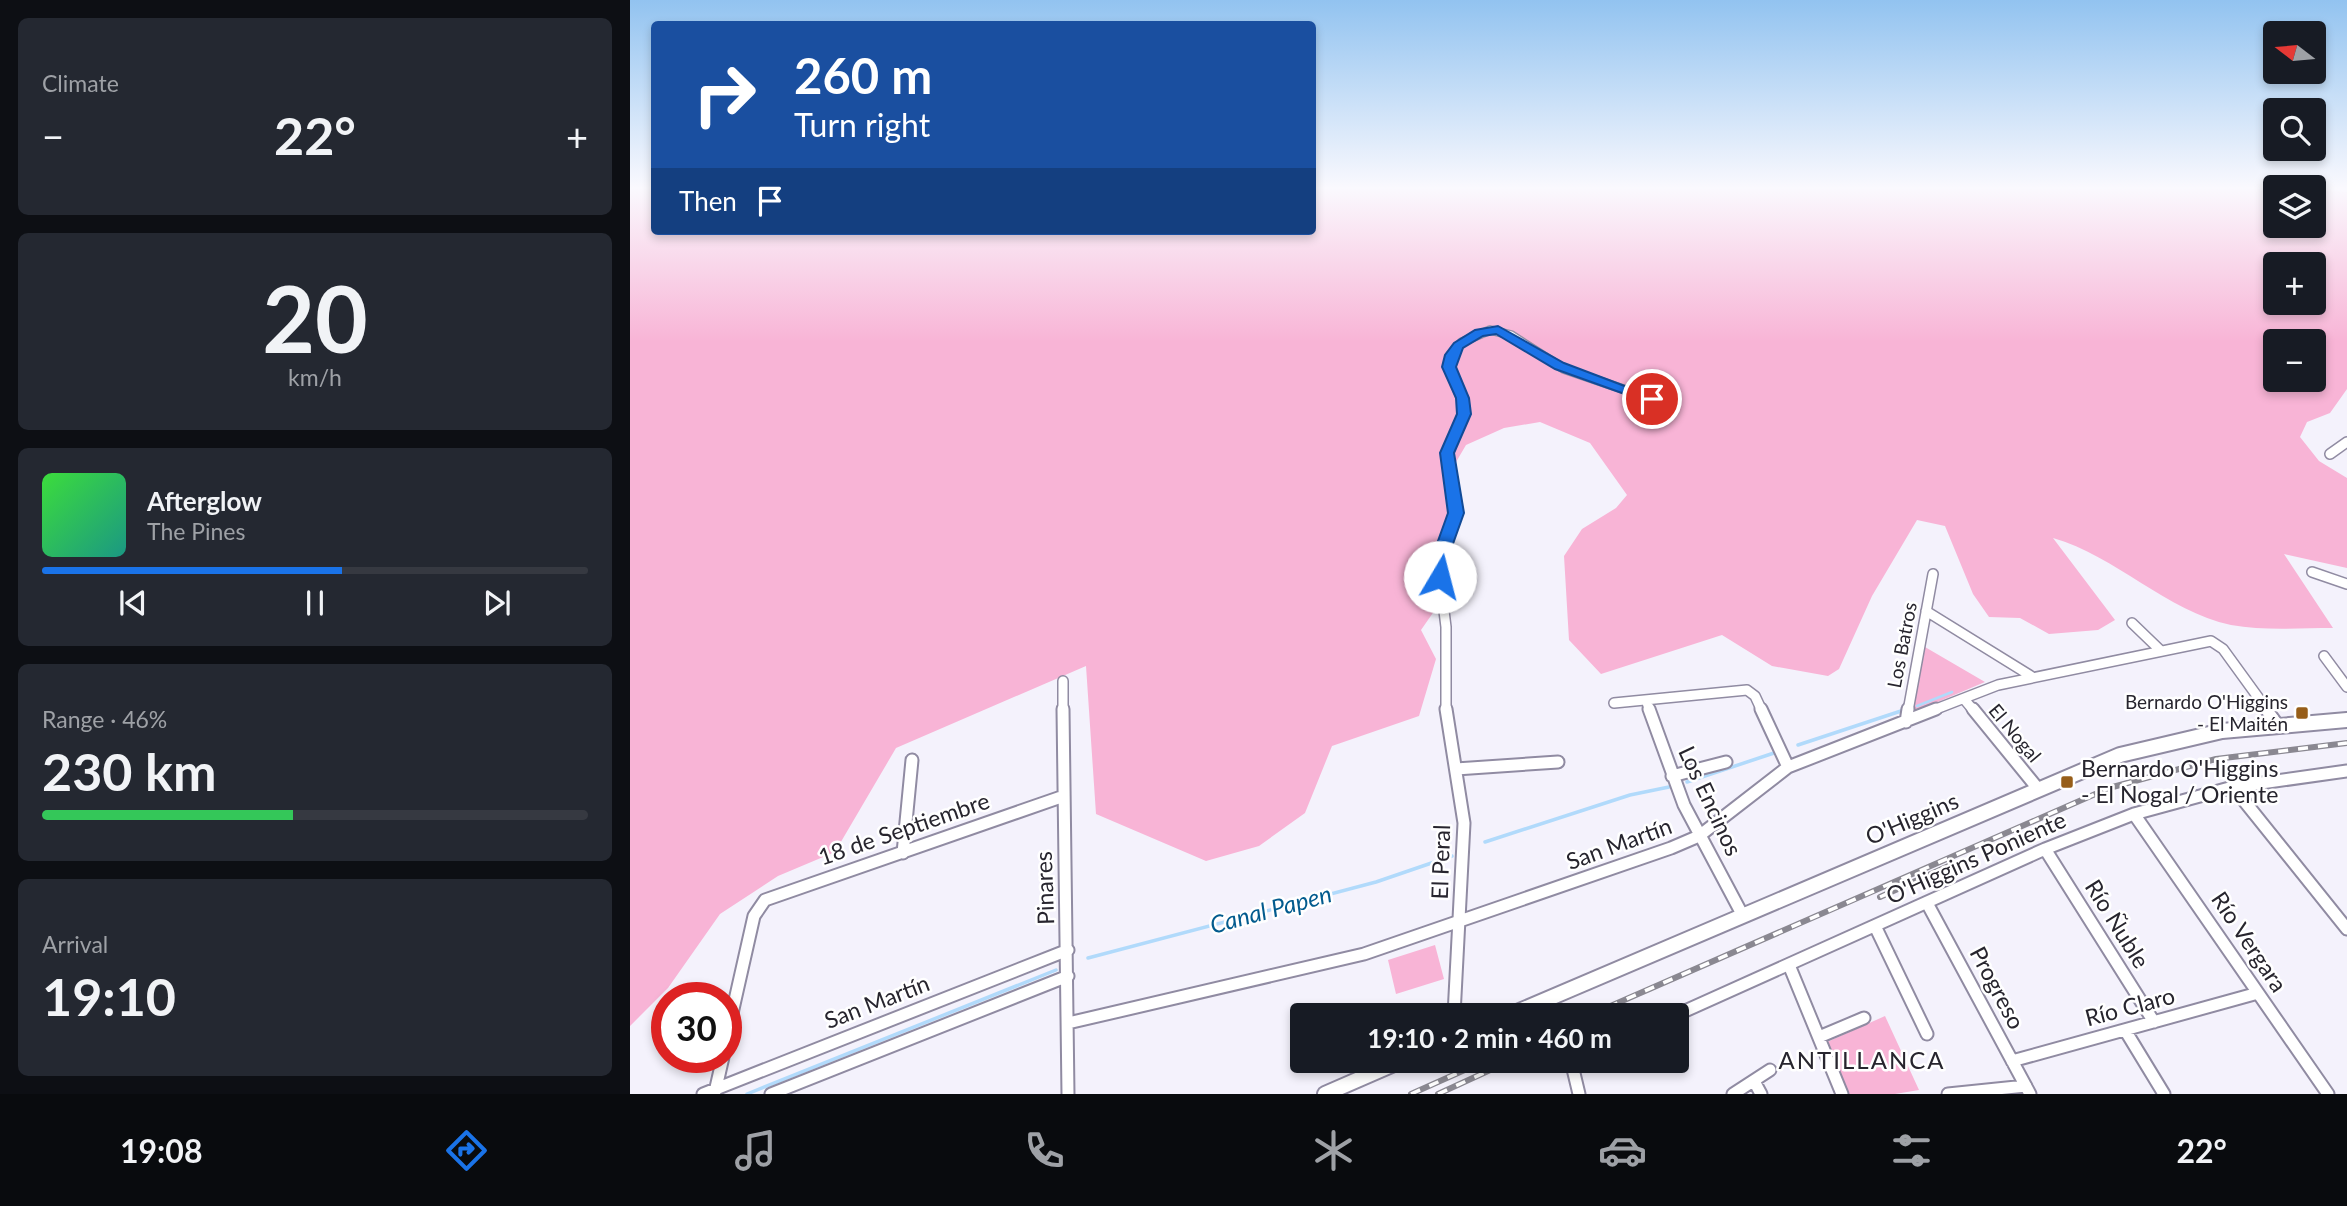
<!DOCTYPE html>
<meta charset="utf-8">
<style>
:root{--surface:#171b24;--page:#242831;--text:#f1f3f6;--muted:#9ea1a6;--line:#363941;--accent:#1a73e8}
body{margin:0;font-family:Lato,sans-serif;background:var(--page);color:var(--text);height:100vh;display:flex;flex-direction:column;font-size:26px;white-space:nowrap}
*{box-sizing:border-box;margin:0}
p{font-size:23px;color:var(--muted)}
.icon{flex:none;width:38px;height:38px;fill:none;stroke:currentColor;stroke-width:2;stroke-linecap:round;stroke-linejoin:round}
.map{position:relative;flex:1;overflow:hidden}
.sheet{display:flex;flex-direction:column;gap:18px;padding:18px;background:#0d0f14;width:630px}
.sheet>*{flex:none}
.guide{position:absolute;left:21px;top:21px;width:665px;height:214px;border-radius:7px;box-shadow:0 4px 10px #0003;background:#1a4fa0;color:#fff;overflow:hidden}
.needle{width:46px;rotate:286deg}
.buttons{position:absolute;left:1633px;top:21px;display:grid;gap:14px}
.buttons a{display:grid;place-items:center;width:63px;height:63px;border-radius:7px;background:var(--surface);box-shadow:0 4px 10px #0003;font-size:35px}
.speed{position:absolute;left:21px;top:982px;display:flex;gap:14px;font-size:35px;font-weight:700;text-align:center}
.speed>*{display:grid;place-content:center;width:91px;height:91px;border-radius:50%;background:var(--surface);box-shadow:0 4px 10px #0003;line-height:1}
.speed .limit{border:10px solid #d22;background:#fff;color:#111}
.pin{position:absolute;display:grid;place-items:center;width:60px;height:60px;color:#fff;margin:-30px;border:4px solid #fff;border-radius:50%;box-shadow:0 2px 7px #0007}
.me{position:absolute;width:77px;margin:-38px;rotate:8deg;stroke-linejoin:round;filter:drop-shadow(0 0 5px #0008)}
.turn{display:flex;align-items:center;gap:24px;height:147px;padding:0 28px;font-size:32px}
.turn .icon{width:91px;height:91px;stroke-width:2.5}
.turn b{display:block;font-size:49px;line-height:60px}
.then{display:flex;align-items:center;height:66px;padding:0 28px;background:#0003;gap:14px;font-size:26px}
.big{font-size:52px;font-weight:700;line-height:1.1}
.sheet .tile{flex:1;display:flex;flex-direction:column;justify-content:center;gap:10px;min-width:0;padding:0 24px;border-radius:10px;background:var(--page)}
.sheet .dial{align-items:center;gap:0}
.dial b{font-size:91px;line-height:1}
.song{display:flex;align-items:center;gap:21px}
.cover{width:84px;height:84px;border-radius:10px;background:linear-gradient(135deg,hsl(120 70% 55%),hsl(170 70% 35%))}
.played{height:7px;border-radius:4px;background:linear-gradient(90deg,var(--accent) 55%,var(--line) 55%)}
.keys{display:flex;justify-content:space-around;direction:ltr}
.heat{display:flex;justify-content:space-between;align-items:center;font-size:38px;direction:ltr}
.charge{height:10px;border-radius:5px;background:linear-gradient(90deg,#34c759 46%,var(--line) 0)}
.trip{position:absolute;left:660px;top:1003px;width:399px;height:70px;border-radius:7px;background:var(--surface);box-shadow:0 4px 10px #0003;font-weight:700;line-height:70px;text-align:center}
.menu{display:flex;height:112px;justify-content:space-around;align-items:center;background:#090b0e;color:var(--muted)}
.menu .icon{width:49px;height:49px}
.menu .active{color:var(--accent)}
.menu b{font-size:32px;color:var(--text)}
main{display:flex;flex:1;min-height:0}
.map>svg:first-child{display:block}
.green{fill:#f8b4d6;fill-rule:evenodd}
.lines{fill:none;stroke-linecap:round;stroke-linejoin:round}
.stream-far1{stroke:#b1dafb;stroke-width:2.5}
.stream{stroke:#b1dafb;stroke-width:3.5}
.minor-far2-casing{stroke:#908ba2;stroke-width:10}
.minor-far1-casing{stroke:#908ba2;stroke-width:12}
.minor-casing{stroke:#908ba2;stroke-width:15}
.tertiary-casing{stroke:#908ba2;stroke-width:18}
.minor-far2{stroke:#fff;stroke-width:7}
.minor-far1{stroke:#fff;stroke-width:9}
.minor{stroke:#fff;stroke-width:11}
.tertiary{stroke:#fff;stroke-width:14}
.rail-casing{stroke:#8a8891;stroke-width:6}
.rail{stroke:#fff;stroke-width:3.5;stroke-dasharray:10;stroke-linecap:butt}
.route{fill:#1a73e8;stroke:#114b97;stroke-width:2}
.poi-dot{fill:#975e19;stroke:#fff;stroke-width:2.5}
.labels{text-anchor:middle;stroke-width:5;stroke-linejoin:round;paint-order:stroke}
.street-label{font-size:19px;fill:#27252e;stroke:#fff}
.poi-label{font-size:19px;fill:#27252e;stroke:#fff;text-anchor:end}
.near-poi-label{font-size:23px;fill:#27252e;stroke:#fff;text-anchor:start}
.near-street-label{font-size:23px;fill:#27252e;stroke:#fff}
.near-water-label{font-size:24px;font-style:italic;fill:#025b8e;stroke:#fff}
.near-neighbourhood-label{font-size:24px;letter-spacing:2px;fill:#27252e;stroke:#fff}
</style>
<main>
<section class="sheet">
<div class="tile"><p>Climate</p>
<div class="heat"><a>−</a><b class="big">22°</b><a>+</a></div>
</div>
<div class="tile dial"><b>20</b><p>km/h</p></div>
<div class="tile">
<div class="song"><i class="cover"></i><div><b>Afterglow</b><p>The Pines</p></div></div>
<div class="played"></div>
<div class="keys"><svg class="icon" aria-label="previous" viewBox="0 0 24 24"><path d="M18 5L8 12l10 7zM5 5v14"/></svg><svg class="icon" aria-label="pause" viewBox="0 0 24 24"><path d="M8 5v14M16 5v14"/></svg><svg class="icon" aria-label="next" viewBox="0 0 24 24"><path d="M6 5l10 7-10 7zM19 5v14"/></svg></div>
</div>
<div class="tile"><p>Range · 46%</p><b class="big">230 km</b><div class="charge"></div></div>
<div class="tile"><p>Arrival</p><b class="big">19:10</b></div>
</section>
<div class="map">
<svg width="1717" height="1094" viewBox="0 0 1717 1094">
<rect width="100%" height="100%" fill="#f4f2fc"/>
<path class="green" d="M0 189H24V231H682L683 189H1645V226H1684V189L1717 192V389L1700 413 1677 422 1670 437 1689 461 1717 478V568L1654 554 1703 628C1670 628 1633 631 1601 625 1536 611 1486 556 1423 538L1485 620 1468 630 1419 634 1390 618 1359 617 1343 594 1315 526 1287 520 1242 596 1209 669 1198 676 1142 666 1092 635 971 674 939 640 934 556 952 529 986 508 997 495 960 443 910 422 874 428 836 445 819 474 829 504 815 527 813 545 824 566 821 587 791 630 806 659 789 716 702 746 675 813 629 846 576 861 466 814 456 666 266 748 205 852 148 876 90 914 38 988 0 1026ZM1645 264H1684V303H1645ZM1645 341H1684V380H1645Z
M1295 647 1355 682 1284 712 1281 709Z
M805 945 814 979 766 994 758 960Z
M1255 1016 1289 1090 1265 1094H1217L1197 1042Z"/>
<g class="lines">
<path class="stream-far1" d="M1287 706 1322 692
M1271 711 1274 710"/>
<path class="stream" d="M1168 745 1274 710
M1057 782 1144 753
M855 842 1000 795 1039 787
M458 958 746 882 822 856
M117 1094 426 970"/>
<g class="minor-far2-casing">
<path id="minor-far2" d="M832 416 835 409 820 372V359L832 342 860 330 881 335 934 369 1022 399"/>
</g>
<g class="minor-far1-casing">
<path id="minor-far1" d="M1700 454 1717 442
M1682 572 1717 584
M1296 611 1401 676
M1502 623 1530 650
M1694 656 1717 687
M433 681V711
M1334 699 1344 711
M1016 700 1020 711
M984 703 1117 690 1125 696 1132 711
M816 711V627L809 571 813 546 826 513 817 453 833 415
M1278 711 1303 574
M1301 711 1368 685 1581 641 1593 649 1638 711"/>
</g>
<g class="minor-casing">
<path id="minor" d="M433 709 438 1094
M816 709 834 823 824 1015
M1019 709 1054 805 1113 916
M1131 709 1158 767
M1343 709 1409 790
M1636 709 1647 724
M1276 722 1278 709
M826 769 928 762
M1042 776 1096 762
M1603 787 1717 929
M1504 814 1698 1094
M1415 849 1524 1022
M273 853 282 760
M1297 903 1400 1094
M1245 926 1297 1034
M1159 965 1212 1094
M1046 1015 1415 849 1504 814 1603 787 1717 771
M438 1023 734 954 1041 848 1069 836 1158 767 1306 709
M1495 1030 1534 1094
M1189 1037 1234 1018
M96 1040 124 916 135 900 434 796
M946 1060 943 1069 949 1094
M1382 1061 1628 993
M1124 1081 1131 1094
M85 1092 93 1057
M73 1094 438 950
M141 1094 438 976
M1103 1094 1140 1070
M1318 1094 1396 1086"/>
</g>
<g class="tertiary-casing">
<path id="tertiary" d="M880 1015 1490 755 1592 731 1717 720
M695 1094 773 1060"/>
</g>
<use href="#minor-far2" class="minor-far2"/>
<use href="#minor-far1" class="minor-far1"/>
<use href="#minor" class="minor"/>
<use href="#tertiary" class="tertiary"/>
<g class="rail-casing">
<path id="rail" d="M1250 897 1323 864
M960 1015 1479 788 1586 759 1717 743
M781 1094 857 1060
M808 1094 882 1060"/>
</g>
<use href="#rail" class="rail"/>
</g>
<linearGradient id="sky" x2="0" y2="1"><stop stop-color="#92c3f0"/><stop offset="0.55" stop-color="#faf9fe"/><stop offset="1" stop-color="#faf9fe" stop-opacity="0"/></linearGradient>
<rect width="1717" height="342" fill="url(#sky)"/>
<path class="route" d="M868 326 934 363 1029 399 1022 403 1017 402 925 369 866 334 853 336 833 348 826 367 839 398 841 414 824 453 834 513 819 555 818 577 810 584 801 577 803 555 818 513 810 453 827 414 826 398 812 367 815 355 824 343 845 330Z"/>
<g class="poi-dot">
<rect x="1665" y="706" width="14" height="14" rx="3.5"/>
<rect x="1430" y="775" width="14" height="14" rx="3.5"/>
</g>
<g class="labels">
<g class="street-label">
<text transform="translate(1272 645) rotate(-79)" y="7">Los Batros</text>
<text transform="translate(1385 733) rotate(50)" y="7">El Nogal</text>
</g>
<g class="poi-label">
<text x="1658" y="709">Bernardo O'Higgins<tspan x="1658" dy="22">- El Maitén</tspan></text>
</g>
<g class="near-poi-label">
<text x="1451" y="777">Bernardo O'Higgins<tspan x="1451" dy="26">- El Nogal / Oriente</tspan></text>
</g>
<g class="near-street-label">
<text transform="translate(1080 801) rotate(65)" y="8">Los Encinos</text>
<text transform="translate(1282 819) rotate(-23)" y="8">O'Higgins</text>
<text transform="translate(274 829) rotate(-19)" y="8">18 de Septiembre</text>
<text transform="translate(989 844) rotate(-20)" y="8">San Martín</text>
<text transform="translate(1346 858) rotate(-24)" y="8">O'Higgins Poniente</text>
<text transform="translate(811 862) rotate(-88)" y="8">El Peral</text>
<text transform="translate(415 888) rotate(-92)" y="8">Pinares</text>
<text transform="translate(1487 924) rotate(58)" y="8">Río Ñuble</text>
<text transform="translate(1619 942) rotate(56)" y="8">Río Vergara</text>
<text transform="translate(1367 988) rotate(62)" y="8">Progreso</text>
<text transform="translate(247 1002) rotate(-21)" y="8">San Martín</text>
<text transform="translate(1500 1007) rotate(-15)" y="8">Río Claro</text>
</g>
<g class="near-water-label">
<text transform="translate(641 910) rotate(-15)" y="8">Canal Papen</text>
</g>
<g class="near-neighbourhood-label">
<text x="1232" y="1069">ANTILLANCA</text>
</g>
</g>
</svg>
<div class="buttons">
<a><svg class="needle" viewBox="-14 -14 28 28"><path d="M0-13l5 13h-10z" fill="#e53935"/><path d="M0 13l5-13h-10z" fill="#9ea1a6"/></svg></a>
<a><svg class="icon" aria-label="search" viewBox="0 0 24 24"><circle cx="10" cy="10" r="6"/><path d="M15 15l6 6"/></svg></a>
<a><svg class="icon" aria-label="layers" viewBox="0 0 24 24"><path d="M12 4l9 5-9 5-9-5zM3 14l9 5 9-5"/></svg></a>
<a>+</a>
<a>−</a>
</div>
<div class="speed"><div class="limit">30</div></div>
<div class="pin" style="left:1022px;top:399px;background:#d93025"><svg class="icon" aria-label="arrive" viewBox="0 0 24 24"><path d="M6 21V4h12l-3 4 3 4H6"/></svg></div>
<svg class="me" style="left:810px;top:577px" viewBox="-20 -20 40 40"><circle r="19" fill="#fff"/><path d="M0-13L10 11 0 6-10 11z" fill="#1a73e8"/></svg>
<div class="trip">19:10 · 2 min · 460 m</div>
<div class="guide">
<div class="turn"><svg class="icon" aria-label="right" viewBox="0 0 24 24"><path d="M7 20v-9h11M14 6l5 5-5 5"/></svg><div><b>260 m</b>Turn right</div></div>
<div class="then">Then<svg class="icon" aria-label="arrive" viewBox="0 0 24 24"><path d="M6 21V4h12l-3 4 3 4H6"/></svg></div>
</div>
</div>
</main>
<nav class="menu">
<b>19:08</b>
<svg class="icon active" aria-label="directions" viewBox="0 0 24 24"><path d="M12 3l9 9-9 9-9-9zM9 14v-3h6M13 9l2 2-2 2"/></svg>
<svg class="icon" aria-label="music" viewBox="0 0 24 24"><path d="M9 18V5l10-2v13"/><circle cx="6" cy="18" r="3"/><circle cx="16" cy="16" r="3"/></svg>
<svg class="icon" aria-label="phone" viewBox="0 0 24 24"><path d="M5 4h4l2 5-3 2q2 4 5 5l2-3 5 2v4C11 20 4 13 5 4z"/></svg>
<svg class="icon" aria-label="climate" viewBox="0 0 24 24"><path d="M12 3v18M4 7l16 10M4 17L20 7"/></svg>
<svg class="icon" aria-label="car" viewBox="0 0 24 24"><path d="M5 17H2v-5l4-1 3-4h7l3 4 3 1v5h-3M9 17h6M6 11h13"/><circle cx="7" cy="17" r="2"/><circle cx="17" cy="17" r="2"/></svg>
<svg class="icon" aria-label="filters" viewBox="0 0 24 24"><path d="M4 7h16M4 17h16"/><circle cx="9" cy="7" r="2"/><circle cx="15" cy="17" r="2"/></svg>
<b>22°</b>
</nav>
